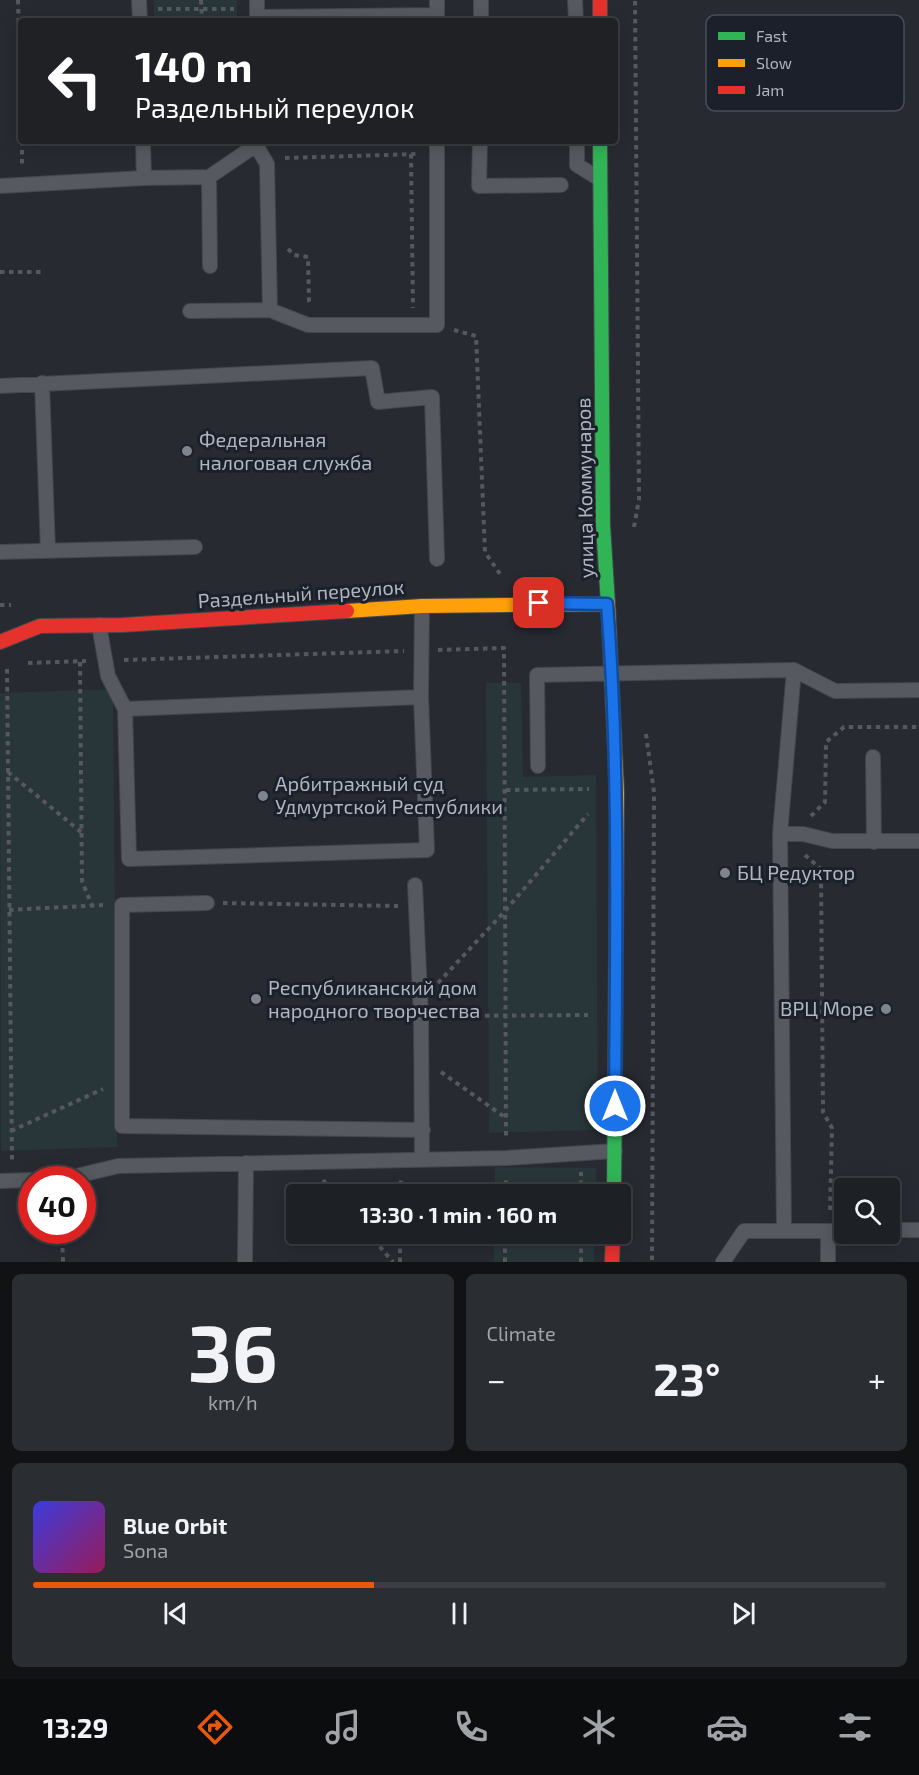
<!DOCTYPE html>
<meta charset="utf-8">
<style>
:root{--surface:#1d2025;--page:#2a2d32;--text:#f1f3f6;--muted:#a0a3a7;--line:#3b3e42;--accent:#ea580c}
body{margin:0;font-family:"Exo 2",sans-serif;background:var(--page);color:var(--text);height:100vh;display:flex;flex-direction:column;font-size:22px;white-space:nowrap}
*{box-sizing:border-box;margin:0}
p{font-size:20px;color:var(--muted)}
.icon{flex:none;width:33px;height:33px;fill:none;stroke:currentColor;stroke-width:2;stroke-linecap:round;stroke-linejoin:round}
.map{position:relative;height:1262px;overflow:hidden}
.drawer{display:flex;flex-direction:column;gap:12px;padding:12px;background:#101214;flex:1}
.drawer>*{flex:none}
.banner{position:absolute;left:18px;top:18px;width:600px;height:126px;border-radius:6px;box-shadow:0 3px 15px #0003,0 0 0 2px var(--line);background:#202124;color:#fff;overflow:hidden}
.fabs{position:absolute;left:834px;top:1178px;display:grid;gap:12px}
.fabs a{display:grid;place-items:center;width:66px;height:66px;border-radius:6px;background:var(--surface);box-shadow:0 3px 15px #0003,0 0 0 2px var(--line);font-size:30px}
.speed{position:absolute;left:18px;top:1166px;display:flex;gap:12px;font-size:30px;font-weight:700;text-align:center}
.speed>*{display:grid;place-content:center;width:78px;height:78px;border-radius:50%;background:var(--surface);box-shadow:0 3px 15px #0003,0 0 0 2px var(--line);line-height:1}
.speed .limit{border:9px solid #d22;background:#fff;color:#111}
.pin{position:absolute;display:grid;place-items:center;width:51px;height:51px;color:#fff;margin:-26px;border-radius:12px;box-shadow:0 3px 9px #0006}
.me{position:absolute;width:66px;margin:-33px;rotate:0deg;stroke-linejoin:round;filter:drop-shadow(0 0 4px #0008)}
.turn{display:flex;align-items:center;gap:21px;height:126px;padding:0 18px;font-size:27px}
.turn .icon{width:78px;height:78px;stroke-width:2.5}
.turn b{display:block;font-size:42px;line-height:51px}
.big{font-size:45px;font-weight:700;line-height:1.1}
.drawer .card{flex:1;display:flex;flex-direction:column;justify-content:center;gap:9px;min-width:0;padding:0 21px;border-radius:9px;background:var(--page)}
.drawer .dial{align-items:center;gap:0}
.dial b{font-size:78px;line-height:1}
.song{display:flex;align-items:center;gap:18px}
.cover{width:72px;height:72px;border-radius:9px;background:linear-gradient(135deg,hsl(240 70% 55%),hsl(330 70% 35%))}
.played{height:6px;border-radius:3px;background:linear-gradient(90deg,var(--accent) 40%,var(--line) 40%)}
.keys{display:flex;justify-content:space-around;direction:ltr}
.heat{display:flex;justify-content:space-between;align-items:center;font-size:33px;direction:ltr}
.drawer .tiles{flex:1;display:grid;gap:12px;grid-template-columns:1fr 1fr}
.card:last-child{grid-column:span 2}
.trip{position:absolute;left:286px;top:1184px;width:345px;height:60px;border-radius:6px;background:var(--surface);box-shadow:0 3px 15px #0003,0 0 0 2px var(--line);font-weight:700;line-height:60px;text-align:center}
.menu{display:flex;height:96px;justify-content:space-around;align-items:center;background:#0c0d0f;color:var(--muted)}
.menu .icon{width:42px;height:42px}
.menu .on{color:var(--accent)}
.menu b{font-size:27px;color:var(--text)}
.map>svg:first-child{display:block}
.green{fill:#293639}
.lines{fill:none;stroke-linecap:round;stroke-linejoin:round}
.lane-casing{stroke:#44464c;stroke-width:16}
.fast-casing{stroke:#44464c;stroke-width:16}
.slow-casing{stroke:#44464c;stroke-width:16}
.jam-casing{stroke:#44464c;stroke-width:16}
.path{stroke:#55585d;stroke-width:4;stroke-dasharray:4.5 4.5;stroke-linecap:butt}
.lane{stroke:#565960;stroke-width:14}
.fast{stroke:#30b455;stroke-width:14}
.slow{stroke:#ff9f0a;stroke-width:14}
.jam{stroke:#e5322d;stroke-width:14}
.route-casing{stroke:#114b97;stroke-width:15}
.route{stroke:#1a73e8;stroke-width:10}
.poi-dot{fill:#80848f;stroke:#1b202a;stroke-width:2}
.labels{text-anchor:middle;stroke-width:6;stroke-linejoin:round;paint-order:stroke}
.poi-label{font-size:20px;fill:#b0b5c2;stroke:#1b202a;text-anchor:start}
.street-label{font-size:20px;fill:#b0b5c2;stroke:#1b202a}
.key{fill:#1b202a;stroke:#484d58;stroke-width:1.5}
.key-label{font-size:16px;fill:#b0b5c2}
</style>
<div class="map">
<svg width="919" height="1262" viewBox="0 0 919 1262">
<rect width="100%" height="100%" fill="#272a31"/>
<path class="green" d="M154 0H237V21H154Z
M486 683H521L523 777 596 775 598 1130 489 1133Z
M113 689 117 1147 1 1151 0 693Z
M495 1167 596 1168V1194H495Z
M494 1233H595L594 1262H494Z"/>
<g class="lines">
<g class="lane-casing">
<path id="lane" d="M139 0 140 21
M437 0V21
M575 0 576 21
M257 17 437 15
M257 21V0
M481 21V0
M143 141 144 178 209 177 256 145V141
M480 141 479 186 561 185
M577 141V165L598 178
M256 145 267 164 270 310
M209 177 210 266
M0 186 144 178
M190 311 270 310 308 325H437V141
M42 383 48 551
M0 386 372 368 378 402 432 397 437 559
M0 552 195 547
M99 625 108 676 125 709 129 859 427 850 421 697 125 709
M421 697 422 606
M873 757 874 842
M538 766 537 675 794 670 835 691 919 690
M780 834H803L832 841H919
M415 885 421 1016 422 1159
M207 903 122 905V1126L423 1130
M64 1179 118 1166 506 1158 615 1151
M0 1181 32 1180
M890 1230H919
M784 1231 780 834 794 670
M828 1231V1262
M245 1262 246 1163
M723 1262 744 1231H844"/>
</g>
<g class="fast-casing">
<path id="fast" d="M600 141 603 525 608 604
M614 1194 616 952"/>
</g>
<g class="slow-casing">
<path id="slow" d="M608 604 617 793 616 952
M347 611 422 606 607 604"/>
</g>
<g class="jam-casing">
<path id="jam" d="M600 0V21
M0 642 40 626 122 625 347 611
M612 1262 613 1233"/>
</g>
<path class="path" d="M18 0 21 114
M201 0 202 21
M158 9H234
M22 141V167
M411 154 413 308
M285 158 418 154
M288 249 294 255 308 257 309 301 311 305
M0 272H45
M454 330 476 336 485 552 502 577
M634 527 639 499 635 0
M0 605H11
M438 650 504 648 506 1139
M124 660 404 651
M80 662 82 881 92 906
M28 663 86 661
M7 669 12 1162
M646 734 654 792 652 1262
M8 772 81 832
M506 790 589 789
M811 816 825 802 826 742 844 727H919
M805 855 821 869 823 1112 832 1128 830 1212
M223 903 398 906
M9 910 103 905
M438 983 505 911 588 814
M440 1016 588 1015
M441 1072 506 1118
M11 1131 103 1089
M323 1180 335 1194
M400 1194 401 1177
M506 1194V1177
M581 1194V1172
M62 1230 63 1262
M368 1233 393 1262
M400 1262V1233
M505 1262V1233
M581 1262V1233"/>
<use href="#lane" class="lane"/>
<use href="#fast" class="fast"/>
<use href="#slow" class="slow"/>
<use href="#jam" class="jam"/>
</g>
<g class="lines">
<g class="route-casing">
<path id="route" d="M539 603 607 604C620 771 616 938 615 1106"/>
</g>
<use href="#route" class="route"/>
</g>
<g class="poi-dot">
<circle cx="187" cy="451" r="6"/>
<circle cx="263" cy="796" r="6"/>
<circle cx="725" cy="873" r="6"/>
<circle cx="256" cy="999" r="6"/>
<circle cx="886" cy="1009" r="6"/>
</g>
<g class="labels">
<g class="poi-label">
<text x="199" y="447">Федеральная<tspan x="199" dy="23">налоговая служба</tspan></text>
<text x="275" y="791">Арбитражный суд<tspan x="275" dy="23">Удмуртской Республики</tspan></text>
<text x="737" y="880">БЦ Редуктор</text>
<text x="268" y="995">Республиканский дом<tspan x="268" dy="23">народного творчества</tspan></text>
<text x="874" y="1016" text-anchor="end">ВРЦ Море</text>
</g>
<g class="street-label">
<text transform="translate(585 488) rotate(-91)" y="7">улица Коммунаров</text>
<text transform="translate(301 594) rotate(-4)" y="7">Раздельный переулок</text>
</g>
</g>
<rect x="706" y="15" width="198" height="96" rx="9" class="key"/>
<rect x="718" y="32" width="27" height="8" fill="#30b455"/>
<rect x="718" y="59" width="27" height="8" fill="#ff9f0a"/>
<rect x="718" y="86" width="27" height="8" fill="#e5322d"/>
<g class="key-label">
<text x="756" y="42">Fast</text>
<text x="756" y="69">Slow</text>
<text x="756" y="96">Jam</text>
</g>
</svg>
<div class="fabs">
<a><svg class="icon" aria-label="search" viewBox="0 0 24 24"><circle cx="10" cy="10" r="6"/><path d="M15 15l6 6"/></svg></a>
</div>
<div class="speed"><div class="limit">40</div></div>
<div class="pin" style="left:539px;top:603px;background:#d93025"><svg class="icon" aria-label="arrive" viewBox="0 0 24 24"><path d="M6 21V4h12l-3 4 3 4H6"/></svg></div>
<svg class="me" style="left:615px;top:1106px" viewBox="-20 -20 40 40"><circle r="17" fill="#1a73e8" stroke="#fff" stroke-width="3"/><path d="M0-11L8 9 0 5-8 9z" fill="#fff"/></svg>
<div class="trip">13:30 · 1 min · 160 m</div>
<div class="banner">
<div class="turn"><svg class="icon" aria-label="left" viewBox="0 0 24 24"><path d="M17 20v-9H6M10 6l-5 5 5 5"/></svg><div><b>140 m</b>Раздельный переулок</div></div>
</div>
</div>
<section class="drawer">
<div class="tiles">
<div class="card dial"><b>36</b><p>km/h</p></div>
<div class="card"><p>Climate</p>
<div class="heat"><a>−</a><b class="big">23°</b><a>+</a></div>
</div>
<div class="card">
<div class="song"><i class="cover"></i><div><b>Blue Orbit</b><p>Sona</p></div></div>
<div class="played"></div>
<div class="keys"><svg class="icon" aria-label="previous" viewBox="0 0 24 24"><path d="M18 5L8 12l10 7zM5 5v14"/></svg><svg class="icon" aria-label="pause" viewBox="0 0 24 24"><path d="M8 5v14M16 5v14"/></svg><svg class="icon" aria-label="next" viewBox="0 0 24 24"><path d="M6 5l10 7-10 7zM19 5v14"/></svg></div>
</div>
</div>
</section>
<nav class="menu">
<b>13:29</b>
<svg class="icon on" aria-label="directions" viewBox="0 0 24 24"><path d="M12 3l9 9-9 9-9-9zM9 14v-3h6M13 9l2 2-2 2"/></svg>
<svg class="icon" aria-label="music" viewBox="0 0 24 24"><path d="M9 18V5l10-2v13"/><circle cx="6" cy="18" r="3"/><circle cx="16" cy="16" r="3"/></svg>
<svg class="icon" aria-label="phone" viewBox="0 0 24 24"><path d="M5 4h4l2 5-3 2q2 4 5 5l2-3 5 2v4C11 20 4 13 5 4z"/></svg>
<svg class="icon" aria-label="climate" viewBox="0 0 24 24"><path d="M12 3v18M4 7l16 10M4 17L20 7"/></svg>
<svg class="icon" aria-label="car" viewBox="0 0 24 24"><path d="M5 17H2v-5l4-1 3-4h7l3 4 3 1v5h-3M9 17h6M6 11h13"/><circle cx="7" cy="17" r="2"/><circle cx="17" cy="17" r="2"/></svg>
<svg class="icon" aria-label="filters" viewBox="0 0 24 24"><path d="M4 7h16M4 17h16"/><circle cx="9" cy="7" r="2"/><circle cx="15" cy="17" r="2"/></svg>
</nav>
